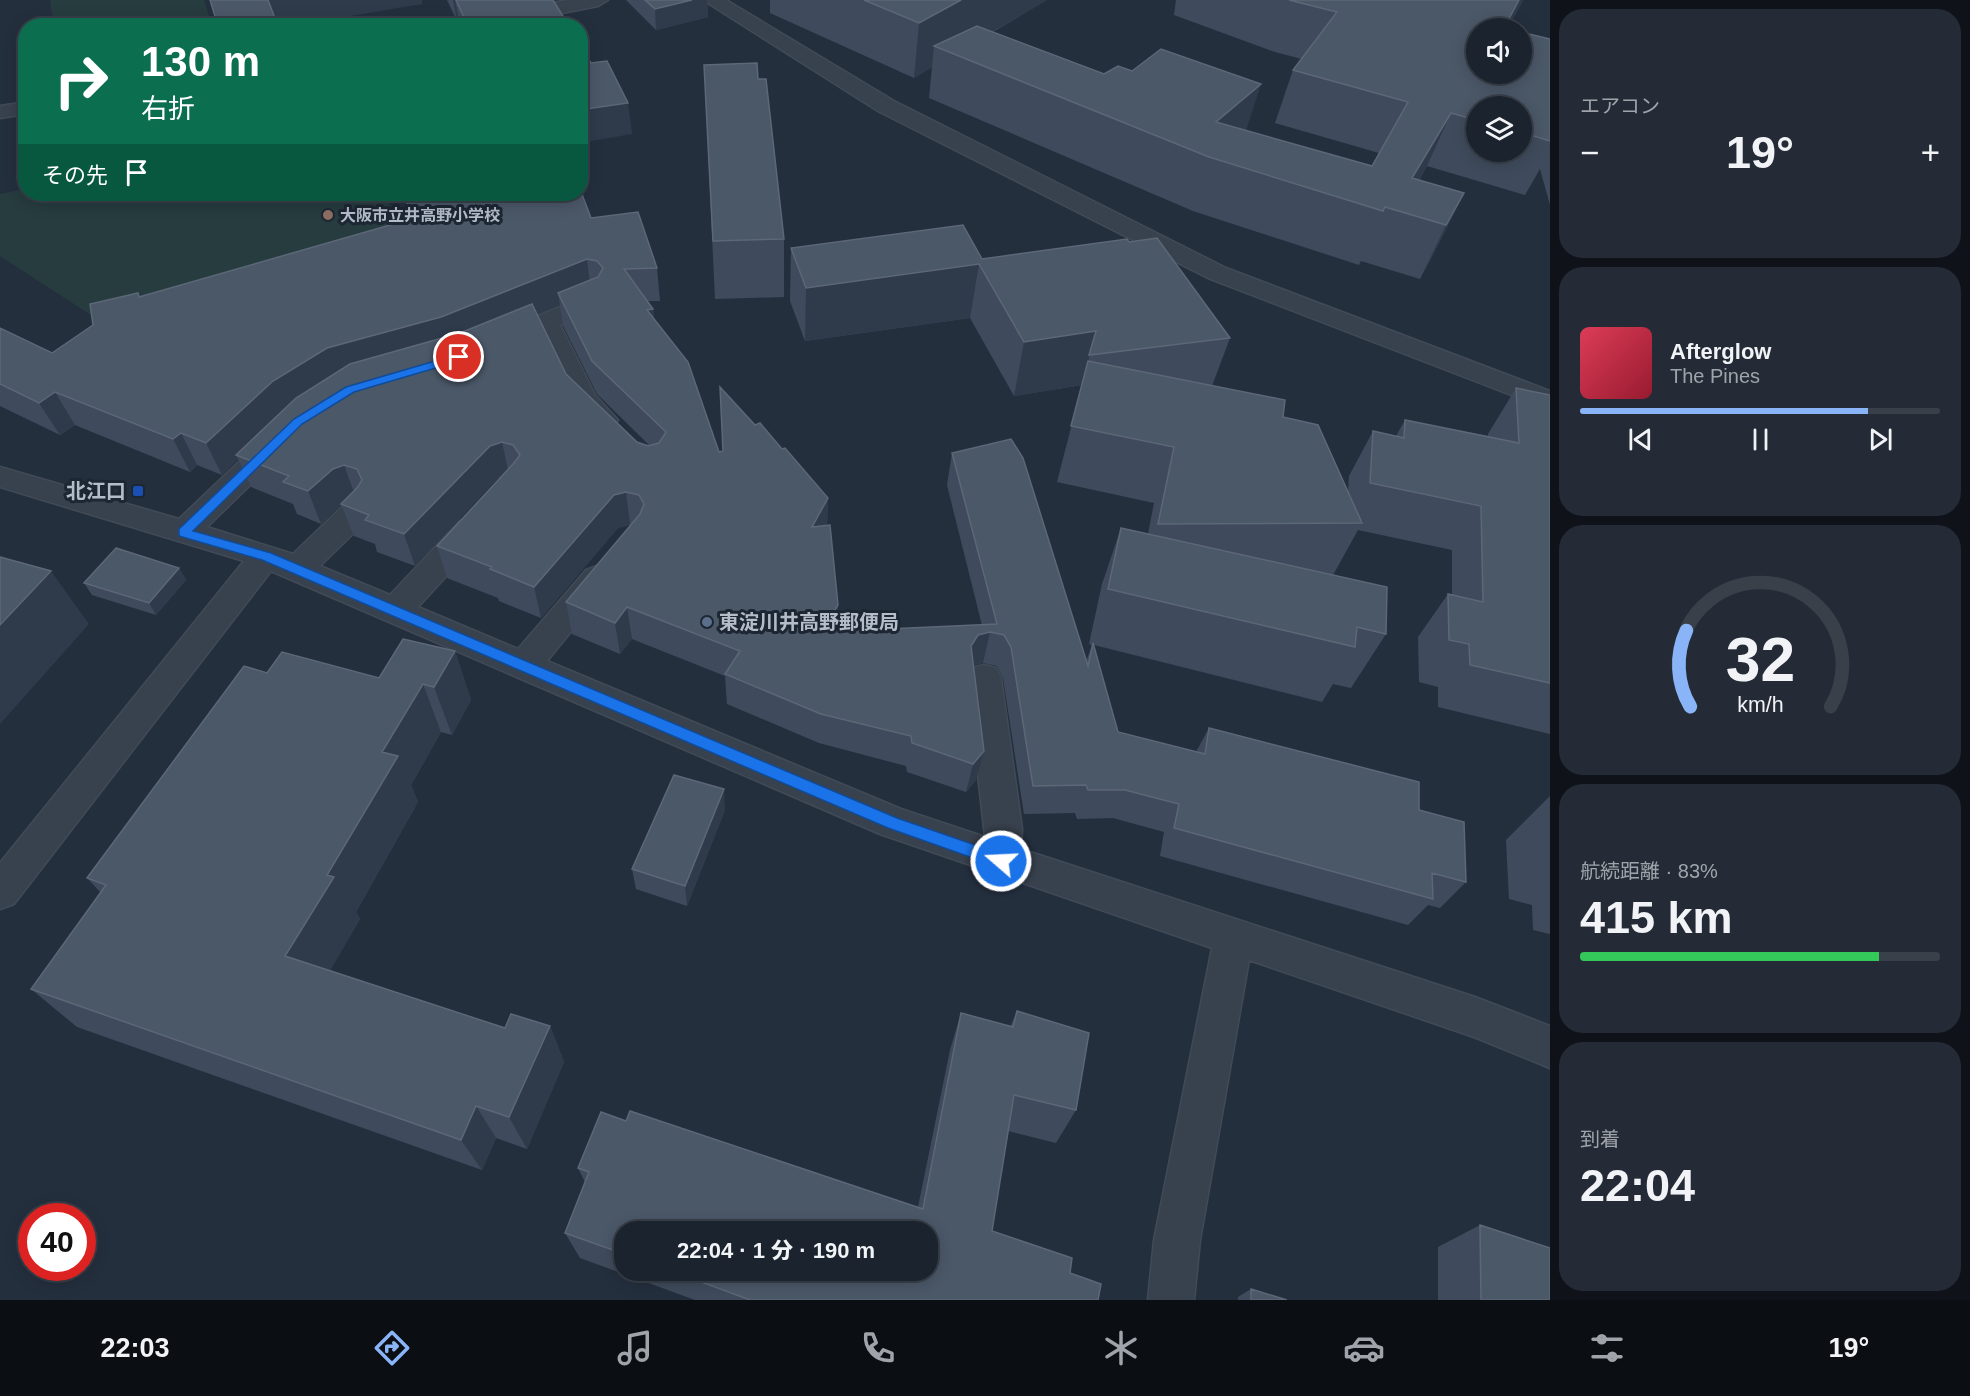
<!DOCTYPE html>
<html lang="ja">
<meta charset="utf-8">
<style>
:root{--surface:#1b232e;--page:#242b36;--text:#f1f3f6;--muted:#a0a4aa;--line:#39404a;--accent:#8ab4f8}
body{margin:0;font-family:Arial,"Noto Sans JP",sans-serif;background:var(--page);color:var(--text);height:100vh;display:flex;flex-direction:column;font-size:22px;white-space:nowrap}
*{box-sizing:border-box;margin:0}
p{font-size:20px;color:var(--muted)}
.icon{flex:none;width:33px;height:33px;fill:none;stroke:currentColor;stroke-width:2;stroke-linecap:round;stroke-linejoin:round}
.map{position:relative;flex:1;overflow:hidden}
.details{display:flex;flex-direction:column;gap:9px;padding:9px;background:#0f1319;width:420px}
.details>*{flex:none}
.hud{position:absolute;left:18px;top:18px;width:570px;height:183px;border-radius:24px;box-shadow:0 3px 15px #0003,0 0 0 2px var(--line);background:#0b6e4f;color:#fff;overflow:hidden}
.tools{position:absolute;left:1466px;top:18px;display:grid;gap:12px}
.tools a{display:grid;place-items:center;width:66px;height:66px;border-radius:50%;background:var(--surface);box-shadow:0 3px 15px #0003,0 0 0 2px var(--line);font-size:30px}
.speed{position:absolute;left:18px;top:1203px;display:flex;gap:12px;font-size:30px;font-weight:700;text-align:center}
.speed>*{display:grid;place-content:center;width:78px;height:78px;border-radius:50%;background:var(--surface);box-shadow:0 3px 15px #0003,0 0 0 2px var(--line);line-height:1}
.speed .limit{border:9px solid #d22;background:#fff;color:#111}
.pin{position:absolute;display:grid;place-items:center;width:51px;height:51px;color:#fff;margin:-26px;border:3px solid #fff;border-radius:50%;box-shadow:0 2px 6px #0007}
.me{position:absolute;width:66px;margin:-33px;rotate:289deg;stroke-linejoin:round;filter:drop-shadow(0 0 4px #0008)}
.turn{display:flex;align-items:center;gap:21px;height:126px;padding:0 24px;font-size:27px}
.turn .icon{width:78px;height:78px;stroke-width:2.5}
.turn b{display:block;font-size:42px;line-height:51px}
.then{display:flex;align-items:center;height:57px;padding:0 24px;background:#0003;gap:12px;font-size:22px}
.big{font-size:45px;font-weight:800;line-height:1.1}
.details .card{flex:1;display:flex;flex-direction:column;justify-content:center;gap:9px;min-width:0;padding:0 21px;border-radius:24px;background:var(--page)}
.details .dial{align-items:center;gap:0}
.dial svg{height:156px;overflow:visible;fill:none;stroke:var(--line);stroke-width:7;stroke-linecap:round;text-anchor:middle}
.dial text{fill:var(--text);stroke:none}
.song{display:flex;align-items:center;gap:18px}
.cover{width:72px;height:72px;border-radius:9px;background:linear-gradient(135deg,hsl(350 70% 55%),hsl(350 70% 35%))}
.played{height:6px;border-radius:3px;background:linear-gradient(90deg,var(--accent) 80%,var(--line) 80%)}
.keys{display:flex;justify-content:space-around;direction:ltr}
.heat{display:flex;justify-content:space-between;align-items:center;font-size:33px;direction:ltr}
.charge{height:9px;border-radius:4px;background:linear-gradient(90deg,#34c759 83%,var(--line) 0)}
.trip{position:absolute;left:614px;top:1221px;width:324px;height:60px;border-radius:24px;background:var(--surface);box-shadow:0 3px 15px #0003,0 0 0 2px var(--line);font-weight:800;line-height:60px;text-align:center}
.dock{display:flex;height:96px;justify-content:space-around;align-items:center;background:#0b0e12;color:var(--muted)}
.dock .icon{width:42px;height:42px}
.dock .current{color:var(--accent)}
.dock b{font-size:27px;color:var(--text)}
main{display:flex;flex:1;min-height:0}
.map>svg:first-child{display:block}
.green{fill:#263c3f}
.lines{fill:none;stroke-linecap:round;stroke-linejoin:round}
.minor-casing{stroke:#414a57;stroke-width:3}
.minor{fill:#38414e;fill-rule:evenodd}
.wall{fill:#3f4b5c;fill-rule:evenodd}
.shaded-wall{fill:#2f3b4b}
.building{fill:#4b5868;stroke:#5c6777;stroke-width:1.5}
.route{fill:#1a73e8;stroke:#114b97;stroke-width:1.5}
.education-dot{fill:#8d6e63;stroke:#1d2633;stroke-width:2}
.transit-dot{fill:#1a4fb4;stroke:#1d2633;stroke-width:2}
.service-dot{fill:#5c6f8a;stroke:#1d2633;stroke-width:2}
.labels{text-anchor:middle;stroke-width:6;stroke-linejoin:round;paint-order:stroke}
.far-poi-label{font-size:16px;font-weight:bold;fill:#b4bcc9;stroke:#1d2633;text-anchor:start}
.poi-label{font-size:20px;font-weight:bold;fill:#b4bcc9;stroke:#1d2633;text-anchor:end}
</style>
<main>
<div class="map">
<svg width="1550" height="1300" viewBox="0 0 1550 1300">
<rect width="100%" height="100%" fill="#242f3e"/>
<path class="green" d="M50 0H204L212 25H53Z
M25 189 26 194H387L398 240 97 319 0 256V194Z"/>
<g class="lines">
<g class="minor-casing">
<path id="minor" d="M568 0H608L598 6 496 26H454L463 20Z
M703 0H726L894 101 1226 268 1550 391V410L1208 278 878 111Z
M26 102V114L0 118V106Z
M592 294 601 296 605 302 601 308 560 325 595 395 618 420 614 427C581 436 567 391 557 368 552 356 545 345 539 334L508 347 499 349 490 347 486 341 490 335Z
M277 432 287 435 291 442 287 449 207 527 293 554 346 503 357 500 368 503 372 511 368 519 320 566 390 595 460 521 471 518 482 521 486 529 482 537 418 607 518 649 586 570 597 566 608 570 613 578 608 586 547 661 901 809 985 837 967 678 972 668 984 665 996 668 1001 678 1022 829 1021 849 1475 997 1550 1026V1068L1474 1037 1249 960 1200 1240 1194 1300H1148L1154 1240 1212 948 880 834 271 571 14 904 0 909V863L244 561 0 487V467L179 519 267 435Z"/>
</g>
<use href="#minor" class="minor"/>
</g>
<path class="wall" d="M447 0H553L569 26H460L459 20 457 21Z
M626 0H707L708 17 656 30Z
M770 0H1047L993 32 1246 131 1372 166 1379 153 1275 123 1293 70 1302 59 1275 52 1174 15 1176 0H1523L1508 28 1550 39V205L1540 169 1525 195 1427 166 1419 180 1464 193 1437 247 1420 279 1361 261 1359 265 1193 211 929 98 932 67 914 78 770 13ZM1476 106H1521V152H1476Z
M704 65 758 79 784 239V297L715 299Z
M591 218 657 268 660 301H648L653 309 654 319 719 452 723 451 755 425 782 449 828 498 827 525 838 605 836 631 982 625 947 485 952 453 1086 662 1092 645 1089 644 1102 584 1121 528 1148 534 1154 503 1057 482 1082 385 1014 396 970 318 805 341 790 301 791 248 982 259 1129 242 1230 338 1212 386 1283 417 1348 493 1349 476 1373 431 1396 436 1405 420 1488 436V434L1516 388 1550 395V734L1438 707V687L1419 682 1418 637 1448 594 1452 595V550L1358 530 1333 575 1386 634 1351 688 1333 684 1322 702 1094 645 1118 732 1196 752 1209 728 1419 810 1466 882 1440 908 1428 905 1408 925 1160 856 1164 832 1113 818 1077 819 1075 813 1024 814 1003 678 997 666 983 663 974 665 976 780 966 792 907 772 906 766 819 743 727 704 725 676 632 639 620 654 572 634 566 602 632 524 618 528 541 618 499 601 498 598 447 578 437 546 501 478H498L415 566 377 552 375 544 354 536 341 505 321 524 297 514 293 504 251 487 238 459 222 475 197 465 190 472 75 425 60 435 0 406V328L52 353 138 293 140 296ZM560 305 563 326 597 394 649 445 637 442 566 374 537 314Z
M179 568 186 580 156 615 92 595 84 583Z
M455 651 471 700 452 735 441 732 411 785 418 802 356 912 360 919 330 970 505 1028 550 1026 564 1062 527 1149 496 1138 482 1170 77 1027 31 989 101 893 87 878 267 673 379 678Z
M1550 796V934L1533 930 1532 905 1509 899 1506 840Z
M725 810 687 906 636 889 632 869Z
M1017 1011 1076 1110 1056 1143 1008 1131 992 1231 1070 1273 1098 1300H695L580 1258 565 1233 585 1182 578 1168 626 1121 918 1207 950 1050 961 1013 1010 1027ZM624 1232 927 1270H624Z
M1480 1225 1550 1300H1438V1247Z
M1251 1289 1287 1300H1238V1297Z"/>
<path class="shaded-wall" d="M268 0H422V4L290 26H276Z
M453 0H455L459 20 457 21Z
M692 0H707L708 17 656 30 655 9Z
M961 0H1047L954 54 934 46 932 67 914 78 919 23Z
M1519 0H1523L1508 28H1503Z
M1261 84 1244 137 1216 122Z
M628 103 632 134 580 143V110Z
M1451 113 1427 166 1400 211 1412 178Z
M1464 193 1437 247 1420 279 1446 225Z
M587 259 591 292 558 293 560 305 449 350 236 455 238 459 222 475 206 443 273 381 327 348Z
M979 264 970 318 805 341 806 288Z
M653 309 656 341 647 310Z
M1096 331 1082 385 1014 396 1024 342Z
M55 392 75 425 60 435 39 403Z
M181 433 197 465 190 472 173 439Z
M502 442 509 475 498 478 415 566 404 534 490 446Z
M344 465 356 498 345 501 321 524 308 491 333 469Z
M626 492 630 524 618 528 541 618 534 587 614 495Z
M828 498 827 531 812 527Z
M179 568 186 580 156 615 149 603Z
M51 571 89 624 0 724V625Z
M838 605 836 636 821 632Z
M627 607 632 639 620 654 615 623Z
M990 632 983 663 971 666V646L978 635Z
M455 651 471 700 452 735 434 687Z
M423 684 441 732 411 785 418 802 356 912 360 919 316 995 285 956 327 875 382 752Z
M984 751 976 780 966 792 973 764Z
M724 789 725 810 687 906 685 886Z
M550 1026 564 1062 527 1149 509 1117Z
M476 1106 496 1138 482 1170 461 1140Z"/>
<path class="building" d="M210 0H268L278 26H218Z
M456 0H553L569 26H468Z
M645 0H692L655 9Z
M864 0H961L919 23Z
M1289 0H1519L1504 28H1506H1476V74H1521V32L1550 39V141L1521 132V106H1476V120L1451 113 1412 178 1464 193 1446 225 1385 207 1383 211 1209 157 934 46 977 26 1104 74 1118 66 1132 71 1161 49 1261 84 1216 122 1372 166 1408 102 1293 70 1337 12Z
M580 45 591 63 607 61 628 103 580 110Z
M757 63 758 79H766L784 239 713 241 704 65Z
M580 189 591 218 638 212 657 268 624 269 653 309 647 310 688 362 719 452 723 451 720 387 755 425 760 423 782 449 785 448 828 498 812 527 830 525 838 605 821 632 997 624 952 453 1011 439 1023 458 1088 666 1093 643 1118 732 1205 754 1209 728 1419 782V810L1464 822 1466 882 1432 873 1433 899 1174 828 1179 804 1125 790H1088L1086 785 1033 786 1011 647 1004 635 990 632 978 635 971 646 984 751 973 764 912 743 911 736 821 714 725 674 740 651 627 607 615 623 566 602 640 514 644 504 639 495 626 492 614 495 534 587 490 569 492 567 437 546 514 463 520 455 513 445 502 442 490 446 404 534 365 520 369 515 341 504 357 488 362 480 357 469 344 465 333 469 308 491 283 482 289 476 236 455 296 398 350 364 460 333 532 304 566 374 637 442 648 446 659 443 666 432 592 361 558 293 598 277 603 268 597 261 587 259 441 317 327 348 273 381 206 443 181 433 173 439 55 392 39 403 0 384V328L52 353 93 325 90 304 138 293 139 297 411 219 405 194H580Z
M963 225 982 259 1127 239 1129 242 1157 238 1230 338 1089 355 1096 331 1024 342 979 264 806 288 791 248Z
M1088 361 1285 400 1283 417 1318 425 1362 523 1158 524 1174 447 1071 426Z
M1516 388 1550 395V683L1470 665 1469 644 1449 640 1448 594 1483 602 1481 506 1370 483 1373 431 1404 438 1405 420 1519 443Z
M1121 528 1387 587 1386 634 1357 627 1355 647 1108 589Z
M116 548 179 568 149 603 84 583Z
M0 557 51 571 0 625Z
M403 639 455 651 434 687 423 684 382 752 398 756 327 875 334 877 285 956 505 1028 511 1014 550 1026 509 1117 476 1106 461 1140 31 989 106 885 87 878 244 666 267 673 282 652 379 678Z
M674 775 724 789 685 886 632 869Z
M1017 1011 1089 1033 1076 1110 1014 1095 992 1231 1072 1258 1070 1273 1101 1284 1098 1300H750L669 1270H927V1232H624V1254L565 1233 589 1172 578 1168 601 1112 626 1121 630 1111 923 1209 961 1013 1013 1027Z
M1480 1225 1550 1248V1300H1481Z
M1251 1289 1287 1300H1251Z"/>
<path class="route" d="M459 354 463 355V360L354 392 302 424 193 531 271 553 897 818 1007 856 1009 861 1007 866 1001 868 888 828 262 560 179 536V529L294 419 346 387Z"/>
<circle class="education-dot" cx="328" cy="215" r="6"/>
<rect class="transit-dot" x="132" y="485" width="12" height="12" rx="3"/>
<circle class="service-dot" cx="707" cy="622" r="6"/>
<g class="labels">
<g class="far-poi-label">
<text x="340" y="221">大阪市立井高野小学校</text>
</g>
<g class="poi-label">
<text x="126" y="498">北江口</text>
<text x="719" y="629" text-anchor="start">東淀川井高野郵便局</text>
</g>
</g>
</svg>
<div class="tools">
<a><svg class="icon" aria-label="sound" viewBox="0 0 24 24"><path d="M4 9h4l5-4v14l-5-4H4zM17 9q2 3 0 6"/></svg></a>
<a><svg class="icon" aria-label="layers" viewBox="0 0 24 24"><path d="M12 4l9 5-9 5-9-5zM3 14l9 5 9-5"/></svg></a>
</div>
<div class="speed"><div class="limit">40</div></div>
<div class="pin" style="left:459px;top:357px;background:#d93025"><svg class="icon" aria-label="arrive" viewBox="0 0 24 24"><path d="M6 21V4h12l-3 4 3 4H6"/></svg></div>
<svg class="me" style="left:1001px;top:861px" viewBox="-20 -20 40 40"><circle r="17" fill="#1a73e8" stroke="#fff" stroke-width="3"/><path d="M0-11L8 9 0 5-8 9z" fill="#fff"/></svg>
<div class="trip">22:04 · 1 分 · 190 m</div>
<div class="hud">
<div class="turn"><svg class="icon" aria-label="right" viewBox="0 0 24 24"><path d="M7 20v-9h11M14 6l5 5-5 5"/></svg><div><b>130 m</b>右折</div></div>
<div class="then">その先<svg class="icon" aria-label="arrive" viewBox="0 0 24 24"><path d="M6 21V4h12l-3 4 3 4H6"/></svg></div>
</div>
</div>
<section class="details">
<div class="card"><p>エアコン</p>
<div class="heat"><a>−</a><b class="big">19°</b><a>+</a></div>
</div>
<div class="card">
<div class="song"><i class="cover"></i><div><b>Afterglow</b><p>The Pines</p></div></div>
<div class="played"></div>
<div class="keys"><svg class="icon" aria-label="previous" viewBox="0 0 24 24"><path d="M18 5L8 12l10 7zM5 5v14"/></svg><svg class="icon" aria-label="pause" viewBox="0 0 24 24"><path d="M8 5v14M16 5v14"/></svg><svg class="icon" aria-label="next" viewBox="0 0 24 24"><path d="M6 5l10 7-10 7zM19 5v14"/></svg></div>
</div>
<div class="card dial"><svg viewBox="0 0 100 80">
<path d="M14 69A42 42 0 1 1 86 69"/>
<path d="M14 69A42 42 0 0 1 12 30" stroke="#8ab4f8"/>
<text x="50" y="56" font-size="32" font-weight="700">32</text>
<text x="50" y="72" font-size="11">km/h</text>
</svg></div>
<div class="card"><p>航続距離 · 83%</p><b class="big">415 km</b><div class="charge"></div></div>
<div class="card"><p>到着</p><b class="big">22:04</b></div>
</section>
</main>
<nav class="dock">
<b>22:03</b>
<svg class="icon current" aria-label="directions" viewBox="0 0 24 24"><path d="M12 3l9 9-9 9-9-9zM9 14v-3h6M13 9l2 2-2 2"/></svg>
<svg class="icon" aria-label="music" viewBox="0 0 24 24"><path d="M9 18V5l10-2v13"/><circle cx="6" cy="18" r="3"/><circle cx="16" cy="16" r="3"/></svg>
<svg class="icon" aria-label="phone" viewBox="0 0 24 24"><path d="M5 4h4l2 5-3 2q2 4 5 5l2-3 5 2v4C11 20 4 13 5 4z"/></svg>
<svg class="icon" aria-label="climate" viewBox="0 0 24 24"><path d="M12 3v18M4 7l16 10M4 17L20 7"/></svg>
<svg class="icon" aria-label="car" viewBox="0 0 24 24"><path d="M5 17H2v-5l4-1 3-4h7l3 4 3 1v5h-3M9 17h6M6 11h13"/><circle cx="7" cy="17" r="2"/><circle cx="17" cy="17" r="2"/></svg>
<svg class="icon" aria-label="filters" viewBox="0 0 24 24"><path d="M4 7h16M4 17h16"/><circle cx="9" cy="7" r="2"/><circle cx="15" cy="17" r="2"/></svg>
<b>19°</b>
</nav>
